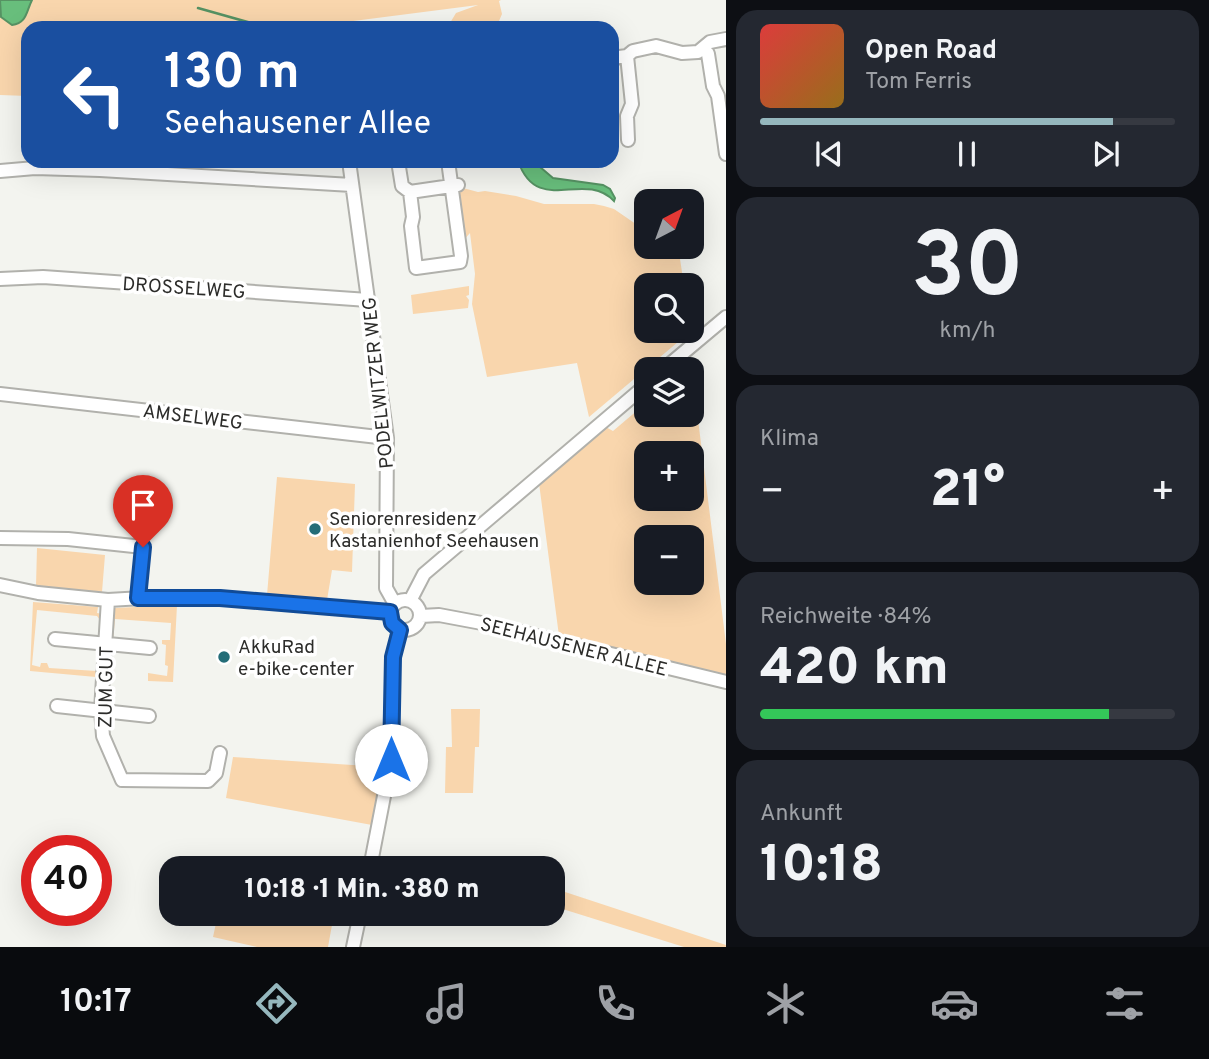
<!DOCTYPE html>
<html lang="de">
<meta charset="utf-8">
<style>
:root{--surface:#171b24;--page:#242831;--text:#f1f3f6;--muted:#9ea1a6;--line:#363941;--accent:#95b7bd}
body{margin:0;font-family:Overpass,sans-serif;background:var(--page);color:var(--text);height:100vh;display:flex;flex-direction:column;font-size:26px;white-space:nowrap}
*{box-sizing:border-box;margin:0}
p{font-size:23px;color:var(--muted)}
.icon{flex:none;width:38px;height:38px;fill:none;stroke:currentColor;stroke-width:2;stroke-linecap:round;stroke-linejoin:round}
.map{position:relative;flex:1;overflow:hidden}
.sheet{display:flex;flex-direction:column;gap:10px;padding:10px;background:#0d0f14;width:483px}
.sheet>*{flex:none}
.banner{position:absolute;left:21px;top:21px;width:598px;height:147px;border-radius:21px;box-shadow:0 7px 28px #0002;background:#1a4fa0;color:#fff;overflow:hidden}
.needle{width:46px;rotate:41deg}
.tools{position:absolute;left:634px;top:189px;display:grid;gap:14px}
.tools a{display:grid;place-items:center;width:70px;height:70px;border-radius:14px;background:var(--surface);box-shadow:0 7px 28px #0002;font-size:35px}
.speed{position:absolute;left:21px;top:835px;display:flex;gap:14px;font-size:35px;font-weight:700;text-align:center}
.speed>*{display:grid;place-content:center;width:91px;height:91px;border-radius:50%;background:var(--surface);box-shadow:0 7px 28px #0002;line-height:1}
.speed .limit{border:10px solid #d22;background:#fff;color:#111}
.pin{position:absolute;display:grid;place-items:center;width:60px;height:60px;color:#fff;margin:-72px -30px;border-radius:50% 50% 50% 0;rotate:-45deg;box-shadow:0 0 7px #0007}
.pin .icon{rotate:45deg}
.me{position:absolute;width:77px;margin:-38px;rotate:0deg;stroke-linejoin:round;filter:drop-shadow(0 0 5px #0008)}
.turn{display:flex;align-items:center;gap:24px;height:147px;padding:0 28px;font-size:32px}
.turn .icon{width:91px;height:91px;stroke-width:2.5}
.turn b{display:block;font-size:49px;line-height:60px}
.big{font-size:52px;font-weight:800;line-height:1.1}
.sheet .widget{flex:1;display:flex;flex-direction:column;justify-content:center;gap:10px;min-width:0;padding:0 24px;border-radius:21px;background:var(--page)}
.sheet .dial{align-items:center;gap:0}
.dial b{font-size:91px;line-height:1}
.song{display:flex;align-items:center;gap:21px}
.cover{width:84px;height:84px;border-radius:10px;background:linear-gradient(135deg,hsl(0 70% 55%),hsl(40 70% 35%))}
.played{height:7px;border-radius:4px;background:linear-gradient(90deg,var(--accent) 85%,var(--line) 85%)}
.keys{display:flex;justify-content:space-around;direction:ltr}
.heat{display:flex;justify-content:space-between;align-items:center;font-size:38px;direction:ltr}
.charge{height:10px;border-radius:5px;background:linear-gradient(90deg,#34c759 84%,var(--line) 0)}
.trip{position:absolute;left:159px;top:856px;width:406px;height:70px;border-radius:21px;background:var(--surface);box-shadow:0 7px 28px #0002;font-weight:800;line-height:70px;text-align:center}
.menu{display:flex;height:112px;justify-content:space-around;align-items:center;background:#090b0e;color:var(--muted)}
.menu .icon{width:49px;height:49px}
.menu .active{color:var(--accent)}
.menu b{font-size:32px;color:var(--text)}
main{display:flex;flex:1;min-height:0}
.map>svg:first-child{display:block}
.green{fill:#f9d6ad;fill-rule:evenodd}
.water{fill:#68be7c;stroke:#569263;stroke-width:2}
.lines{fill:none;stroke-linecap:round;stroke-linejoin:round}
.stream{stroke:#569263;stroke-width:2.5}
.minor-casing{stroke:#b1b1ac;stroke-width:16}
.minor{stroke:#fff;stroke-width:12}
.route-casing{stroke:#114b97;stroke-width:18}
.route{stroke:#1a73e8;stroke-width:12}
.poi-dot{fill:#246d78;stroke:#fff;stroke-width:2.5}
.labels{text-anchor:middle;stroke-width:7;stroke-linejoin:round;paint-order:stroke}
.street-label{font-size:19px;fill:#2c2c2a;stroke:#fff}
.poi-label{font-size:19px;fill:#2c2c2a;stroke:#fff;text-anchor:start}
</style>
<main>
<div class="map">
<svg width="726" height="947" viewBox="0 0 726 947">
<rect width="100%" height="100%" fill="#f3f4ef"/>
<path class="green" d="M0 0H501L499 1 502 14 496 28H447L456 13 478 5 330 24 328 28H28V96L0 95Z
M463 188 478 192 485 191 516 196 544 204H594L604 206 614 209 646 231V247H665L680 259 684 285H646V331H691L589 417 577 363 487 377 472 304 475 274 470 233 463 241 456 190Z
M469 286V295L466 296 469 300 468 308 413 314 411 295Z
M691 363 726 644V679L559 636 539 483 604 426 613 431 646 403V415H691V369H684ZM646 453H691V499H646ZM646 537H691V583H646Z
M277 477 355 484 352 572 332 570 327 600 267 595Z
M37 548 105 555 102 592 36 586Z
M33 602 98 607 97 613 103 614 101 636 98 639 100 620 97 616 37 610 32 665 40 667 41 663H47L49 668 97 671 96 677 30 671Z
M177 605 173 682 148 681V673L167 676 168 666 165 665 166 645 162 644V640H170L171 623 115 619 113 641V617H115V608Z
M451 709H480L479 747H475L473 793H445L446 747H452Z
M233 757 382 767 372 825 226 798Z
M553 888 726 945V947H684L553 906Z
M218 914H334L328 947H257L213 937Z"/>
<path class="water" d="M0 0H32C26 12 27 23 12 25L1 17Z
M518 161H533L553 178 603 185 610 189 615 198 614 201C583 169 538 217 518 161Z"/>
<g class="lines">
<path class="stream" d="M198 8 269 28"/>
<g class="minor-casing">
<path id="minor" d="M705 48 708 54 713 86 718 96 726 154
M627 56 632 104 627 116 628 140
M612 58 627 56 633 51 656 46 682 53 698 52 710 42 726 39
M349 161 387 438 386 588 395 604
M398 161 402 186 410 192 413 217 411 226 416 268 460 262 461 256 448 161
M0 171 35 168 100 170 352 185
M410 192 458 185
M0 279 43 277 368 300
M664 369 726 317
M0 394 387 438
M0 538 68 539 143 547 138 598
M0 585 38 593 108 600 160 597 221 598 390 612
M390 615a15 15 0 1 1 30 0a15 15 0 1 1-30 0Z
M108 600 101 710 103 736 122 780 208 781 216 773 220 753
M410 601 424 574 646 385
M421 616 439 615 487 624 726 682
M55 639 150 648
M57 706 149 716
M370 868 391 760 393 657 400 630
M353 947 360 914"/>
</g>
<use href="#minor" class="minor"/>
</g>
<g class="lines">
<g class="route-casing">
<path id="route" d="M143 547 138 598H220L390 612 392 623 400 630 393 657 391 760"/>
</g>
<use href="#route" class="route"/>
</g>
<g class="poi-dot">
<circle cx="315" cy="529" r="7"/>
<circle cx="224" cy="657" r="7"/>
</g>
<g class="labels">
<g class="street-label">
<text transform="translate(184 287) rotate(4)" y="7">DROSSELWEG</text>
<text transform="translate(377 383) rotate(-96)" y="7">PODELWITZER WEG</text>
<text transform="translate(193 416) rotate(7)" y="7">AMSELWEG</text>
<text transform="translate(574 646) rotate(14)" y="7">SEEHAUSENER ALLEE</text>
<text transform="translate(105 687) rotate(-89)" y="7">ZUM GUT</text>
</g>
<g class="poi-label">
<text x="329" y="525">Seniorenresidenz<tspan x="329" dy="22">Kastanienhof Seehausen</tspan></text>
<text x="238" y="653">AkkuRad<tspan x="238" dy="22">e-bike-center</tspan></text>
</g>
</g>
</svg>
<div class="tools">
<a><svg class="needle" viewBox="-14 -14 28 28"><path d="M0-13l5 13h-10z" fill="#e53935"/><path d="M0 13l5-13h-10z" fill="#9ea1a6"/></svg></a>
<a><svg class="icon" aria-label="search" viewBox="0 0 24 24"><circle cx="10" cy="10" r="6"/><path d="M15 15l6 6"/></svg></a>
<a><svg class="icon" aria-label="layers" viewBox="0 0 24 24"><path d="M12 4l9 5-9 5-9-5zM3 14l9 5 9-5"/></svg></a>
<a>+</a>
<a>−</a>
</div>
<div class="speed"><div class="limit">40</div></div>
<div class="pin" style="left:143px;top:547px;background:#d93025"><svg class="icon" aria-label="arrive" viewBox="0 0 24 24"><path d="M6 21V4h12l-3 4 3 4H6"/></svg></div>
<svg class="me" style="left:391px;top:760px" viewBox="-20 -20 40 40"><circle r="19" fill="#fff"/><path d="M0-13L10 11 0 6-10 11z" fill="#1a73e8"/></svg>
<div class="trip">10:18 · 1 Min. · 380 m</div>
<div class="banner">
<div class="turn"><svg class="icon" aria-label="left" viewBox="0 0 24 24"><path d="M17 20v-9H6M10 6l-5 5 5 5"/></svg><div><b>130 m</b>Seehausener Allee</div></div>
</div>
</div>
<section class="sheet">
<div class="widget">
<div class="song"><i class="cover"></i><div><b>Open Road</b><p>Tom Ferris</p></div></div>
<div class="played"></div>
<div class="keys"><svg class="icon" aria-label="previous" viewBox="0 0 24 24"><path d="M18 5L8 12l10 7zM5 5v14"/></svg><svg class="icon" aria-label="pause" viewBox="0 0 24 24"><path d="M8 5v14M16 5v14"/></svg><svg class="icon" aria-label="next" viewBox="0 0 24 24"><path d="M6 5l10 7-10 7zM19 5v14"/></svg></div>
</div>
<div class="widget dial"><b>30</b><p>km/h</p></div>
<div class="widget"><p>Klima</p>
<div class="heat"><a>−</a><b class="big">21°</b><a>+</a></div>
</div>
<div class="widget"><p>Reichweite · 84%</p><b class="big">420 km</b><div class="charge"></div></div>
<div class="widget"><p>Ankunft</p><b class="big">10:18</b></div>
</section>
</main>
<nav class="menu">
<b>10:17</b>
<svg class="icon active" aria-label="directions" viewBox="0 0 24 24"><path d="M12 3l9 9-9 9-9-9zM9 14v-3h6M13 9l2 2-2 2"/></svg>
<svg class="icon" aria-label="music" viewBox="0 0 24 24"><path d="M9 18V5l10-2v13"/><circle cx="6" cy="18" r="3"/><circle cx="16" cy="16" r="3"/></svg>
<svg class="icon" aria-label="phone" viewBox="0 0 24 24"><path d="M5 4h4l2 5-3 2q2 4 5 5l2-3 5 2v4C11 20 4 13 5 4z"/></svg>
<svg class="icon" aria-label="climate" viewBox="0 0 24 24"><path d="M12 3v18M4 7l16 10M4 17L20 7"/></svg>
<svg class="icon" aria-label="car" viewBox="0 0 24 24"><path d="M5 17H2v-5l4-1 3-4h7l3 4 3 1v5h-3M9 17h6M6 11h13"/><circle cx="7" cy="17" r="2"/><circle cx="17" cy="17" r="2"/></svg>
<svg class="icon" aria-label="filters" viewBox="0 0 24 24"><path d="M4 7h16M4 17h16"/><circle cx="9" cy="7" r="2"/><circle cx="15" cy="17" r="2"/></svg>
</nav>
